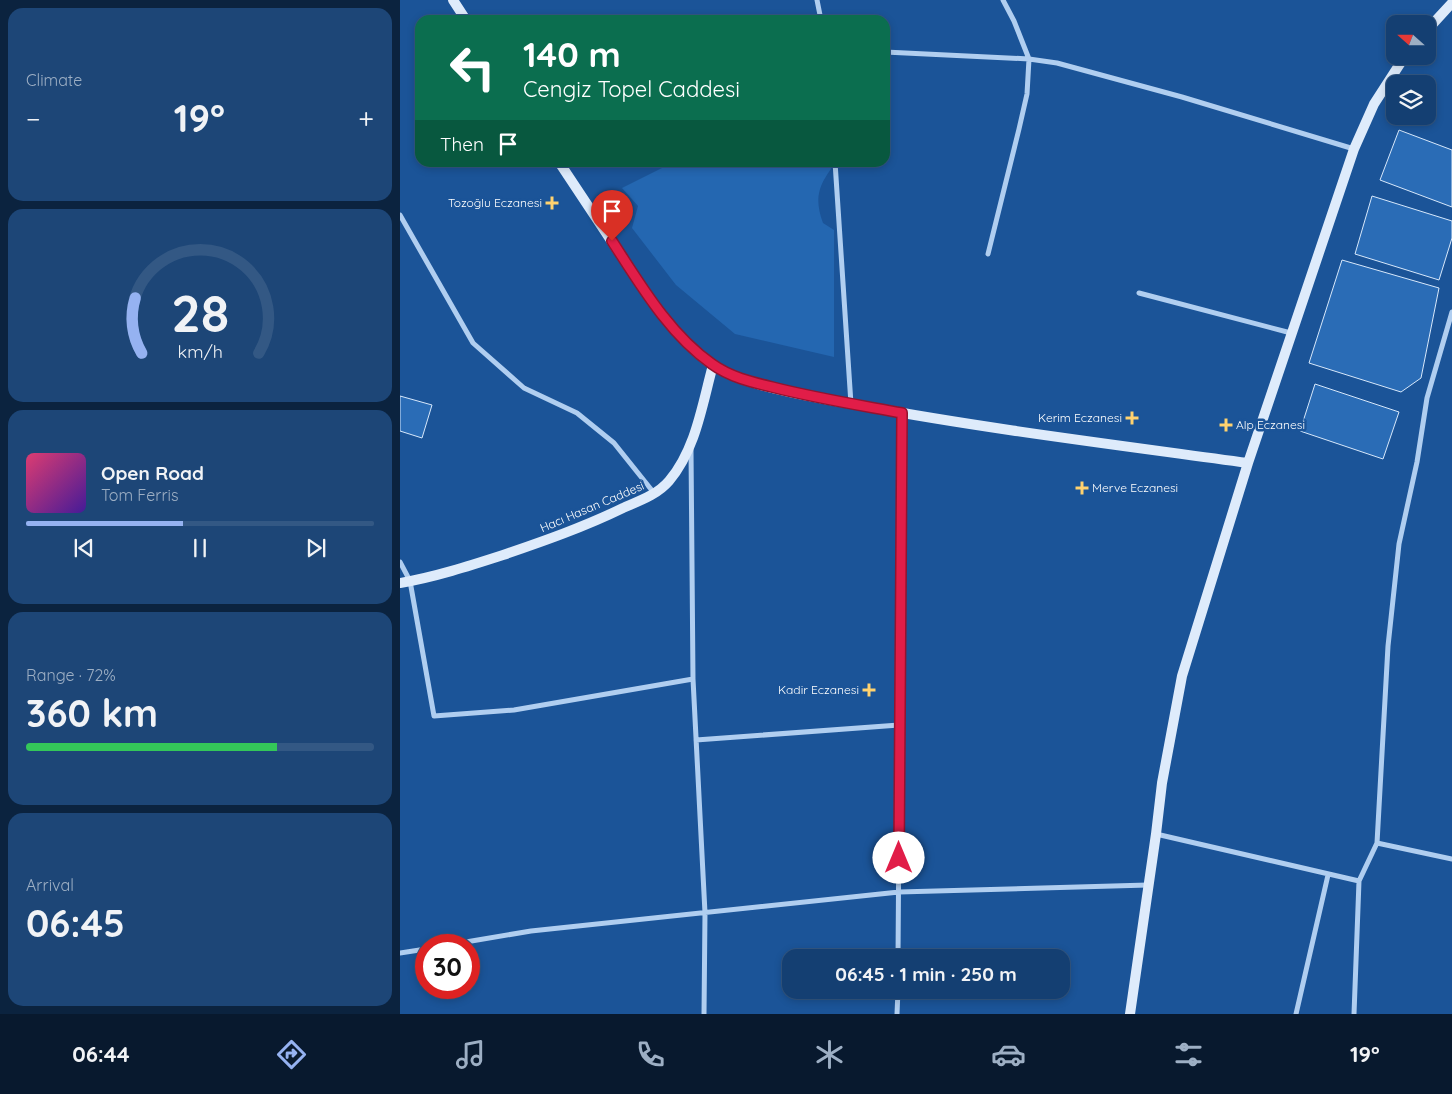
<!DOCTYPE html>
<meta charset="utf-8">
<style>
:root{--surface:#143f72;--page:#1d4677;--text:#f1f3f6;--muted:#9dafc4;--line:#335884;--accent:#95b2f1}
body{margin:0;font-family:Quicksand,sans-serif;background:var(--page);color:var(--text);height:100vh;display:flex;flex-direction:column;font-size:19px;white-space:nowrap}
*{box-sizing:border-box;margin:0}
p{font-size:16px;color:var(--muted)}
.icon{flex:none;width:28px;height:28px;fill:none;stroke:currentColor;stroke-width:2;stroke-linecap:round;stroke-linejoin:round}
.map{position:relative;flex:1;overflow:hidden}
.drawer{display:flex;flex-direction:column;gap:8px;padding:8px;background:#0b233f;width:400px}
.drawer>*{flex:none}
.hud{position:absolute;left:15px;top:15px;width:475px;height:152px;border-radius:15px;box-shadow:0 2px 8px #0003,0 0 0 1px var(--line);background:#0b6e4f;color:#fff;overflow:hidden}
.needle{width:32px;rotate:291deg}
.fabs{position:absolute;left:986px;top:15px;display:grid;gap:10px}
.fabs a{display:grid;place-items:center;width:50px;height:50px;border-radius:10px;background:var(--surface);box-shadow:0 2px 8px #0003,0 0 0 1px var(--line);font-size:25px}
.speed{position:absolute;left:15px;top:934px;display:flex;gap:10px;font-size:25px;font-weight:700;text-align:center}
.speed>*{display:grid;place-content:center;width:65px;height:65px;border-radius:50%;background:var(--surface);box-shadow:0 2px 8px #0003,0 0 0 1px var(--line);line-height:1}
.speed .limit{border:8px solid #d22;background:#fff;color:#111}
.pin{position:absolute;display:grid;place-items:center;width:42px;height:42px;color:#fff;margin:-51px -21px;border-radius:50% 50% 50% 0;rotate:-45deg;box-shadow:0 0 5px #0007}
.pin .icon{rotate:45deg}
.me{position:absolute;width:55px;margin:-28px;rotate:0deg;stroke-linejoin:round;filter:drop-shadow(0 0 4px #0008)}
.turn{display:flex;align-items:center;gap:18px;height:105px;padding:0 25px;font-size:22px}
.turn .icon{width:65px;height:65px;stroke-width:2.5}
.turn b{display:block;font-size:35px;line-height:42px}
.then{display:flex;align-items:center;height:48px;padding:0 25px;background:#0003;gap:10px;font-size:19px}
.big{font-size:38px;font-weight:700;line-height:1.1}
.drawer .card{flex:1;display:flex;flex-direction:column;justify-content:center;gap:8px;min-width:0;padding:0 18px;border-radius:15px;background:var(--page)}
.drawer .dial{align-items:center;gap:0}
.dial svg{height:130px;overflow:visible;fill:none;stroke:var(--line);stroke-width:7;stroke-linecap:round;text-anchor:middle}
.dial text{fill:var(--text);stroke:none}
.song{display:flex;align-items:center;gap:15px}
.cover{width:60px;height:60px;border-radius:8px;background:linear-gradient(135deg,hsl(340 70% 55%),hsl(260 70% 35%))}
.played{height:5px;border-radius:2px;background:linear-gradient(90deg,var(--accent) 45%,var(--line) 45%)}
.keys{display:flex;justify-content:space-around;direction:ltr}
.heat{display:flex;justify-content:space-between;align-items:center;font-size:28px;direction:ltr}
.charge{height:8px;border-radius:4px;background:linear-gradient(90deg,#34c759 72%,var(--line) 0)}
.trip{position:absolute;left:382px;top:949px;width:288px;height:50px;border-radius:15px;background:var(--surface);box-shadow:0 2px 8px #0003,0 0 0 1px var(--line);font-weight:700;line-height:50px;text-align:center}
.tabs{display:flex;height:80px;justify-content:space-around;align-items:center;background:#08192e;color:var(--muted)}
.tabs .icon{width:35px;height:35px}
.tabs .active{color:var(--accent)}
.tabs b{font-size:22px;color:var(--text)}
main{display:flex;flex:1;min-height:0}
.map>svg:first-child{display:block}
.green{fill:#2467b1}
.building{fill:#2a6cb6;stroke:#d7e8fb}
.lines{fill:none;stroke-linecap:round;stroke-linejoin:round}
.street{stroke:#b0cef0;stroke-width:5}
.secondary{stroke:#deebfb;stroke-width:10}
.route-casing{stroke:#92132f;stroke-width:12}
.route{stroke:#e11d48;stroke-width:9}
.poi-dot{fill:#ffd26f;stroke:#1b5498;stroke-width:2}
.labels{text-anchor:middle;stroke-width:5;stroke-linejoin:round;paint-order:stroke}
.poi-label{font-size:12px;fill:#fff;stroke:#1b5498;text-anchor:end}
.street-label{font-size:12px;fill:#fff;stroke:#1b5498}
</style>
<main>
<section class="drawer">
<div class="card"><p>Climate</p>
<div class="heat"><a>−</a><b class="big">19°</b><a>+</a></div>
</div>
<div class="card dial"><svg viewBox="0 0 100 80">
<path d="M14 69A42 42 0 1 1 86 69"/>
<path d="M14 69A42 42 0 0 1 10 35" stroke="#95b2f1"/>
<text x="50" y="56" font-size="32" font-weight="700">28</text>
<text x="50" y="72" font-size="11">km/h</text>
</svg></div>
<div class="card">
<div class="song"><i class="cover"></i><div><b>Open Road</b><p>Tom Ferris</p></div></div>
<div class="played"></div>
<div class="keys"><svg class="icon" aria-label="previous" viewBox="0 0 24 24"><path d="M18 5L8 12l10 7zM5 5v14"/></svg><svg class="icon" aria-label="pause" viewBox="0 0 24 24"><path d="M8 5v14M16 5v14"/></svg><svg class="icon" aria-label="next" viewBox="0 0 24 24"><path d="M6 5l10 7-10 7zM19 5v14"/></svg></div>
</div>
<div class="card"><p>Range · 72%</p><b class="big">360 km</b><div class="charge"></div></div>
<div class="card"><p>Arrival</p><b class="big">06:45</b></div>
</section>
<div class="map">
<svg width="1052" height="1014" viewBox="0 0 1052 1014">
<rect width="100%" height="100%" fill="#1b5498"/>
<path class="green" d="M274 162 430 163 431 169C417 188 415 201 423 223L434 230V357L335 334 276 285 232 228 238 206 222 188Z"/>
<path class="building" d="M999 130 1052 150V207L980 180Z
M972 196 1052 221V238L1039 280 955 254Z
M942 260 1039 288 1021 378 1001 392 909 363Z
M915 384 999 412 983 459 900 431Z
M0 396 32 405 22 438 0 431Z"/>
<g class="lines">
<path class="street" d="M417 0 421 20
M485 52 629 59 657 63 782 97 954 149
M435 162 451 404
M0 215 73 343 124 388 177 413 214 443 254 493
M588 254 619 129 627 94 629 59 614 21 603 0
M739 293 891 333
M291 450 293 679 305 913 304 1014
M0 562 10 581 34 716 114 710 293 679
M296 740 499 725
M756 834 959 881
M977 843 1052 859
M48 945 131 931 499 892 748 885
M0 953 26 949
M498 958 502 413
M497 1014 498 990
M896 1014 928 875
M954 1014 959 881 977 843 988 646 999 544 1017 462 1027 398 1052 312"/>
<path class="secondary" d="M53 0 66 20
M1028 29 1052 3
M159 162C181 195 202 227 224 260 249 297 275 338 311 364 344 387 418 398 458 405 587 429 718 445 848 463
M0 583C35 577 69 566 103 555 144 541 184 527 223 508 239 501 257 495 269 481 296 449 302 405 313 365
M730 1014 756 834 762 783 782 676 848 463 954 149 974 104 1005 56"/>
</g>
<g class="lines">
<g class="route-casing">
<path id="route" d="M212 241C240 284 269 334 312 364 330 377 351 382 372 387 415 398 459 405 502 413L499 858"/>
</g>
<use href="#route" class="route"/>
</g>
<g class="poi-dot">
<path d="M149.5 195.5h5v5h5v5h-5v5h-5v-5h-5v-5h5z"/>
<path d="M729.5 410.5h5v5h5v5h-5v5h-5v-5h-5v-5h5z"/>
<path d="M823.5 417.5h5v5h5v5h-5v5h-5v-5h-5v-5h5z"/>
<path d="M679.5 480.5h5v5h5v5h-5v5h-5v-5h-5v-5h5z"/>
<path d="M466.5 682.5h5v5h5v5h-5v5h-5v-5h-5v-5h5z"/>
</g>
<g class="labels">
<g class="poi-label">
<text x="142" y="207">Tozoğlu Eczanesi</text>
<text x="722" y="422">Kerim Eczanesi</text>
<text x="836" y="429" text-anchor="start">Alp Eczanesi</text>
<text x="692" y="492" text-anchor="start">Merve Eczanesi</text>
<text x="459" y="694">Kadir Eczanesi</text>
</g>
<g class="street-label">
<text transform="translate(192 507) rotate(-23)" y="4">Hacı Hasan Caddesi</text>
</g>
</g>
</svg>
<div class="fabs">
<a><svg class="needle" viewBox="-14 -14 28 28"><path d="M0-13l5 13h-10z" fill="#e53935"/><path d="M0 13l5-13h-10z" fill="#9dafc4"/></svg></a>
<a><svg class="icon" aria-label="layers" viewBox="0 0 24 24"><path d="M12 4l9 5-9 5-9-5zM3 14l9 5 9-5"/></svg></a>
</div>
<div class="speed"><div class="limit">30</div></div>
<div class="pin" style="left:212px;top:241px;background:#d93025"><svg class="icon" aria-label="arrive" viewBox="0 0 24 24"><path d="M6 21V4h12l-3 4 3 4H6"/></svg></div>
<svg class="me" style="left:499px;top:858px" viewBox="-20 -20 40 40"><circle r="19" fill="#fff"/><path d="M0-13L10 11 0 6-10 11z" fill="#e11d48"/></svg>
<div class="trip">06:45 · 1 min · 250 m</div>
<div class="hud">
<div class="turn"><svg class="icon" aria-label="left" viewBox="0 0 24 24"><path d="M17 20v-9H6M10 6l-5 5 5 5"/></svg><div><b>140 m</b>Cengiz Topel Caddesi</div></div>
<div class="then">Then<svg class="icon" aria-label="arrive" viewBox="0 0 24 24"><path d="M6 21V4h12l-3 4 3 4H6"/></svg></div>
</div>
</div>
</main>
<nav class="tabs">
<b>06:44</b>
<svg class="icon active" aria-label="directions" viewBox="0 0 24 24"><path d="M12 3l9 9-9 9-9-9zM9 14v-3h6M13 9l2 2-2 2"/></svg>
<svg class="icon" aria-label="music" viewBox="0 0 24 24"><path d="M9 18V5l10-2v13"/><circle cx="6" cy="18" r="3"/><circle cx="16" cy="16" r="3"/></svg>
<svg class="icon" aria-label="phone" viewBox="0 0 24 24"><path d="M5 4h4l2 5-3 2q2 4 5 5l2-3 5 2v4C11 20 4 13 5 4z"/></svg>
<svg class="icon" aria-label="climate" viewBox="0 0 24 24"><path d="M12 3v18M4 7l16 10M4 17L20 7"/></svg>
<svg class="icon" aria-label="car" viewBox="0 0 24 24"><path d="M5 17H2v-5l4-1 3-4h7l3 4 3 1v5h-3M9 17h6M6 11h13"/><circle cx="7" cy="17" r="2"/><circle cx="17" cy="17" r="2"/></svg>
<svg class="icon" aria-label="filters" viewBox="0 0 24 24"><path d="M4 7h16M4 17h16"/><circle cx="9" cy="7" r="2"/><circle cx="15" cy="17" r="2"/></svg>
<b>19°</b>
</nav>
